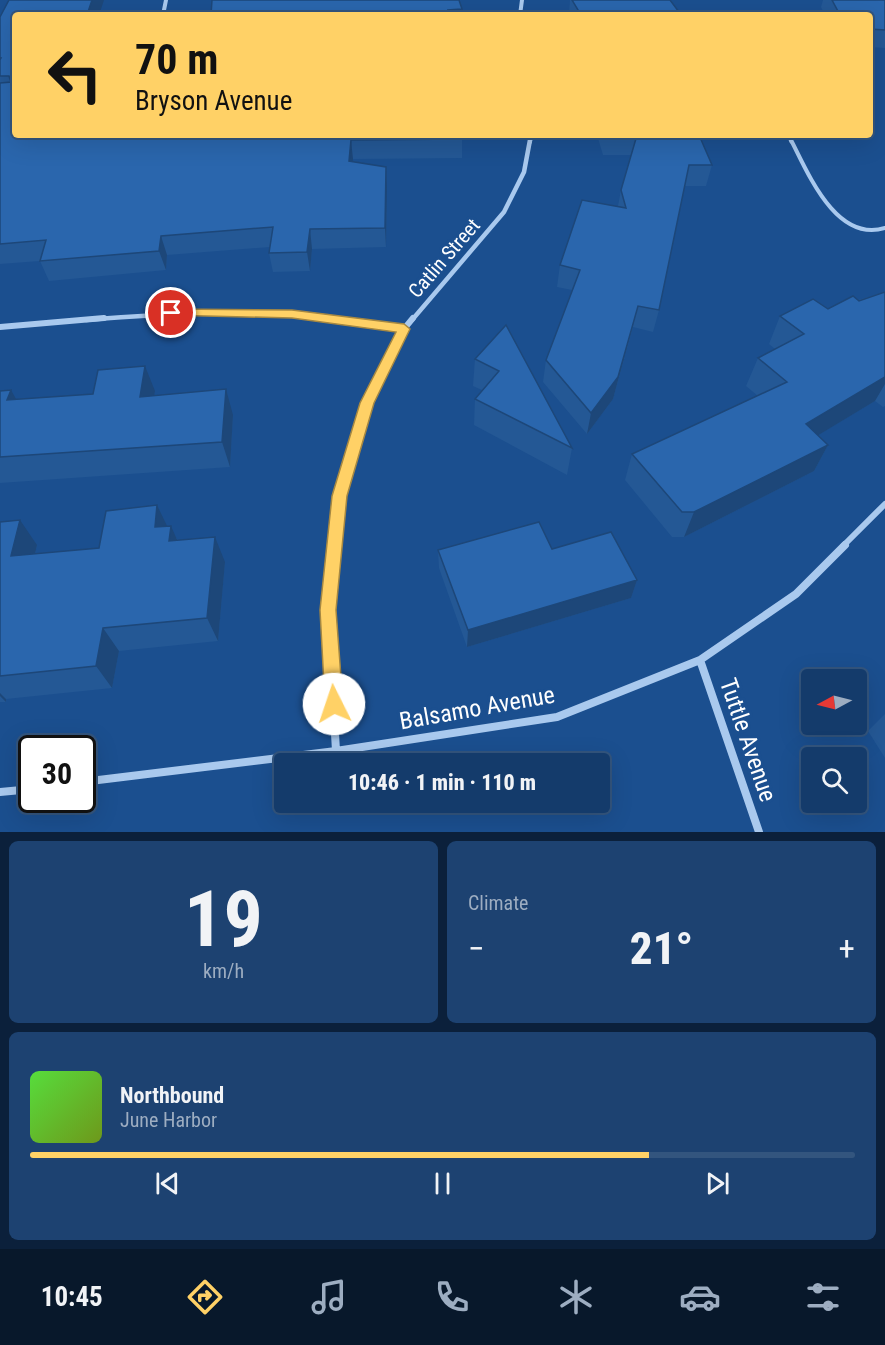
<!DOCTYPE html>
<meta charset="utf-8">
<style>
:root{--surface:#143b6b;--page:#1d4271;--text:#f1f3f6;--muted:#9dadc1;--line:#33557e;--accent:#ffd166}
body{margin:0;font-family:"Roboto Condensed",sans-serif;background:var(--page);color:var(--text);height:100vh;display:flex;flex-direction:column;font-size:22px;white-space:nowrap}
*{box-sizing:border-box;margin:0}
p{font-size:20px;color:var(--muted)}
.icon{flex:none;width:33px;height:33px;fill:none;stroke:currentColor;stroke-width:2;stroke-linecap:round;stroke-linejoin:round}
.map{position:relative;height:832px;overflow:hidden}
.side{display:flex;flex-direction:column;gap:9px;padding:9px;background:#0b203b;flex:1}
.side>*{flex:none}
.hud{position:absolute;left:12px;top:12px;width:861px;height:126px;border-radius:6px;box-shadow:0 6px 24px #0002,0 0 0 2px var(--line);background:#ffd166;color:#111;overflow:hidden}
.needle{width:39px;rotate:263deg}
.fabs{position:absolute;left:801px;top:669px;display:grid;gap:12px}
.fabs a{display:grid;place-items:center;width:66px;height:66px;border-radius:6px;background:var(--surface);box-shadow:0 6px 24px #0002,0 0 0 2px var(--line);font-size:30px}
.speed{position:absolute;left:18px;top:735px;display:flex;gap:12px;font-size:30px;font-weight:700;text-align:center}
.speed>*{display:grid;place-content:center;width:78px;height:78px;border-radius:50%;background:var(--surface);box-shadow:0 6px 24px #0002,0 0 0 2px var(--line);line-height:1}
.speed .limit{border:3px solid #111;border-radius:9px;background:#fff;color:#111}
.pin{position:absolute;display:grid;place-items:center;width:51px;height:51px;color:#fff;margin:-26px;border:3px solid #fff;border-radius:50%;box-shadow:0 2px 6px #0007}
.me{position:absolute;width:66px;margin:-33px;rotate:356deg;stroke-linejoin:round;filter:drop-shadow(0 0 4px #0008)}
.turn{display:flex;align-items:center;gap:21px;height:126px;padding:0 24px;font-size:27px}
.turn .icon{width:78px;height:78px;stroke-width:2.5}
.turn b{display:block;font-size:42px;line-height:51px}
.big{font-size:45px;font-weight:800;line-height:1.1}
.side .card{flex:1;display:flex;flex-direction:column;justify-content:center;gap:9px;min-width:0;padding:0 21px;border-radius:9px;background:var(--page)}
.side .dial{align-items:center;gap:0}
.dial b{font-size:78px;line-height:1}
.song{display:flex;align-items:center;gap:18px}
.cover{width:72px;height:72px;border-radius:9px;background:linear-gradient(135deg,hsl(110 70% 55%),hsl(80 70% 35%))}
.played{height:6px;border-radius:3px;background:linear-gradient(90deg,var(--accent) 75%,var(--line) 75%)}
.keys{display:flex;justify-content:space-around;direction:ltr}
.heat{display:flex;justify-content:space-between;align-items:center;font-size:33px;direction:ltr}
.side .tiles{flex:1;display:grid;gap:9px;grid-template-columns:1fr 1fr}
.card:last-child{grid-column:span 2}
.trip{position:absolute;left:274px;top:753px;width:336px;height:60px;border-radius:6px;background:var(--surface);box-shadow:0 6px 24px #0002,0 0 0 2px var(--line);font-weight:800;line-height:60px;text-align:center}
.dock{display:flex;height:96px;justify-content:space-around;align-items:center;background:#08182b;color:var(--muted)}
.dock .icon{width:42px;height:42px}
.dock .selected{color:var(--accent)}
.dock b{font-size:27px;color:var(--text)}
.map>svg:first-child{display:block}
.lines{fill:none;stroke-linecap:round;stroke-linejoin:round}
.service-far1{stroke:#a9c9ee;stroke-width:3}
.service{stroke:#a9c9ee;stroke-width:4}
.minor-far3{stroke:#a9c9ee;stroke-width:4}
.minor-far2{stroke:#a9c9ee;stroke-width:4.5}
.minor-far1{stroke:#a9c9ee;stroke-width:6}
.minor{stroke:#a9c9ee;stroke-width:8}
.wall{fill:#245895}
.shaded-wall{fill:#1d4779}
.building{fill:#2a66ad;stroke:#1d4779;stroke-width:1.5}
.route{fill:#ffd166;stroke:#a68842;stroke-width:1.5}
.labels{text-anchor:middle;stroke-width:6;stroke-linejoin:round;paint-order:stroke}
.street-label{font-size:20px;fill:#fff;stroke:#1b4f8f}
.near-street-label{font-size:24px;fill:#fff;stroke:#1b4f8f}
</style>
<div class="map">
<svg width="885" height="832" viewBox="0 0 885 832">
<rect width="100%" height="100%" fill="#1b4f8f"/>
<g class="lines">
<path class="service-far1" d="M788 135 791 142"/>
<path class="service" d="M791 140C808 173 836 243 885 228"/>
<path class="minor-far3" d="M163 15 166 0
M520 15 522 0
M530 142 531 135"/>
<path class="minor-far2" d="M86 320C169 313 253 309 337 320
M412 320 504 212 524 172 530 140"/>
<path class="minor-far1" d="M326 318 404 329
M0 327 104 318
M335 546 340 496 367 403 404 329 413 318
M843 546 885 504"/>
<path class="minor" d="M335 545 328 610 336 751
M700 660 759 832
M82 782 336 751 557 717 700 660 796 594 845 545
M0 792 32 789"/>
</g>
<path class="wall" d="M570 0H670L679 12 678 15H569Z
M823 0H885V48L870 47V15H825L821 7Z
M462 9V15H211Z
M15 15V135L462 139V158L353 159V161L386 167 387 187 386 247 312 249 310 271 273 272 269 253 270 247 167 255 166 270 49 281 40 261 0 264V17Z
M597 135H699L712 165 706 186H685L659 310 653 332 633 327 613 399 587 434 543 382 546 360 572 290 557 287 560 265 618 206 621 190 631 155H603Z
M885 292V406L883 407 875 401 818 435 828 445 814 471 684 537H672L625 480 632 454 758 396 746 386 758 358 775 349 769 344 780 316 828 309Z
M506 325 572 448 567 475 474 425 475 399 482 390 473 386 475 359Z
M0 391 16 399 155 391 154 396 233 415 230 467 0 483Z
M157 505 166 526 178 540 225 562 218 641 119 651 112 688 6 699V702H0V522L37 545 35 554 99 548Z
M552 549 637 580 631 598 467 647 439 568 438 550Z
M885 714V758L868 731Z"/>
<path class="shaded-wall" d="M92 0H104L99 15H87Z
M351 140 353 159 351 180 349 161Z
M386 167 387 187 386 247 385 228Z
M310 229 312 249 310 271 307 252Z
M161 236 167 255 166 270 159 251Z
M638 306 613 399 587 434 591 413Z
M145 366 155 391 150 423 140 397Z
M885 377V384L875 401 792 451 806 424Z
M226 389 233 415 230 467 222 442Z
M11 390 25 415 7 400Z
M828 445 814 471 684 537 694 512Z
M157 505 169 530 155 527Z
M20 520 37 545 29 580 11 556Z
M171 526 182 551 169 541Z
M215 537 225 562 218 641 207 618Z
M637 580 631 598 467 647 468 630Z
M103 628 119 651 112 688 96 666Z
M0 693 6 699V702L0 696Z"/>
<path class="building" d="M9 0H92L87 15H15V113L12 119H15V135H462V139L351 140 349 161 386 167 385 228 310 229 307 252 269 253 273 227 161 236 159 251 40 261 46 240 0 244V83L11 82 9 76H0V60L1 58H0V17Z
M212 0H459L462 9 448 10 450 15H211Z
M572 0H670L679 12 663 13 664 15H581Z
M832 0H885V30L870 29V15H840Z
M637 135H699L712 165H689L659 310 638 306 618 377 591 413 546 360 580 270 560 265 582 200 626 208 621 190Z
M885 292V377L806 424 828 445 694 512H682L632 454 787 382 758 358 804 334 780 316 813 299 828 309 853 296 859 301Z
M506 325 572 448 475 399 499 371 475 359Z
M145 366 140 397 226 389 222 442 0 457V391L11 390 7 400 93 394 98 370Z
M157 505 155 527 171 526 169 541 215 537 207 618 103 628 96 666 0 676V522L20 520 11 556 99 548 106 511Z
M539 522 552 549 611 532 637 580 468 630 438 550Z"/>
<path class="route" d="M171 309 292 310 404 324 410 329 374 403 347 496 336 610 343 704 340 711 334 713 327 711 325 704 320 610 332 496 360 403 396 332 292 318 167 315V310Z"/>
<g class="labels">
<g class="street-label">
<text transform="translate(444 258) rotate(-49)" y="7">Catlin Street</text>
</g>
<g class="near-street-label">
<text transform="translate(477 708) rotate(-10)" y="8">Balsamo Avenue</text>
<text transform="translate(748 740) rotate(71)" y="8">Tuttle Avenue</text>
</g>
</g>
</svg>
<div class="fabs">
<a><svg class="needle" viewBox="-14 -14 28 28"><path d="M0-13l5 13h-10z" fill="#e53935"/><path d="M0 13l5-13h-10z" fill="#9dadc1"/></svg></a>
<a><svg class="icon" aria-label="search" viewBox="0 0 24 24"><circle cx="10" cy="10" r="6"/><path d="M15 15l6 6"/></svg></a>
</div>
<div class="speed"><div class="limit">30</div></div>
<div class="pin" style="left:171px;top:313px;background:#d93025"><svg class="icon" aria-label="arrive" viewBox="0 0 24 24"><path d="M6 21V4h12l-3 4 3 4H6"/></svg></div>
<svg class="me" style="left:334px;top:704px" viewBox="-20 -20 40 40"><circle r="19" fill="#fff"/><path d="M0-13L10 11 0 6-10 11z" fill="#ffd166"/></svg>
<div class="trip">10:46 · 1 min · 110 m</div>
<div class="hud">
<div class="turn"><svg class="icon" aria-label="left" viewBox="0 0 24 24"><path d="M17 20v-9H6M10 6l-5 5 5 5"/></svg><div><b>70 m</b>Bryson Avenue</div></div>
</div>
</div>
<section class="side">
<div class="tiles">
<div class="card dial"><b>19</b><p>km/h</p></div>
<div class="card"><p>Climate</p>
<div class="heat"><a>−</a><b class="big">21°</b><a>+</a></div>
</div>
<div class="card">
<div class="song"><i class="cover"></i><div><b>Northbound</b><p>June Harbor</p></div></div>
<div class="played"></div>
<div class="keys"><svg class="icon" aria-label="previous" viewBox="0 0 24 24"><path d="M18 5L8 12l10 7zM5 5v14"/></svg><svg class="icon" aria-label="pause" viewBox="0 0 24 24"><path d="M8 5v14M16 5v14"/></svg><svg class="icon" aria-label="next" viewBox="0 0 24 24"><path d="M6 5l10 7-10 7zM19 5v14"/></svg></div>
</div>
</div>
</section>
<nav class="dock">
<b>10:45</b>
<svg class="icon selected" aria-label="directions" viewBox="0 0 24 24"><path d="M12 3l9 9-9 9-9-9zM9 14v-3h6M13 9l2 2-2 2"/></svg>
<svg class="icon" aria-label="music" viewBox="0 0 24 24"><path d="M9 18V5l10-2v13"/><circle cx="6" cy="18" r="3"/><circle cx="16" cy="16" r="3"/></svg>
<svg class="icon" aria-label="phone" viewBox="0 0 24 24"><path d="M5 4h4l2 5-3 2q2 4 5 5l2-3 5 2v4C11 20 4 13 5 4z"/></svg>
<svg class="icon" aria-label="climate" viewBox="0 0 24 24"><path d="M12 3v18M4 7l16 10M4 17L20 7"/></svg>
<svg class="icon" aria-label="car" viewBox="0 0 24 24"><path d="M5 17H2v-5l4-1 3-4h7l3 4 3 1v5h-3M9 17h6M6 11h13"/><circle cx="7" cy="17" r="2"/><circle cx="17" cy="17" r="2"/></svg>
<svg class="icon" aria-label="filters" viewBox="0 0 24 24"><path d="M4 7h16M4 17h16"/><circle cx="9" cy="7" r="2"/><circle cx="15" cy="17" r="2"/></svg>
</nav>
